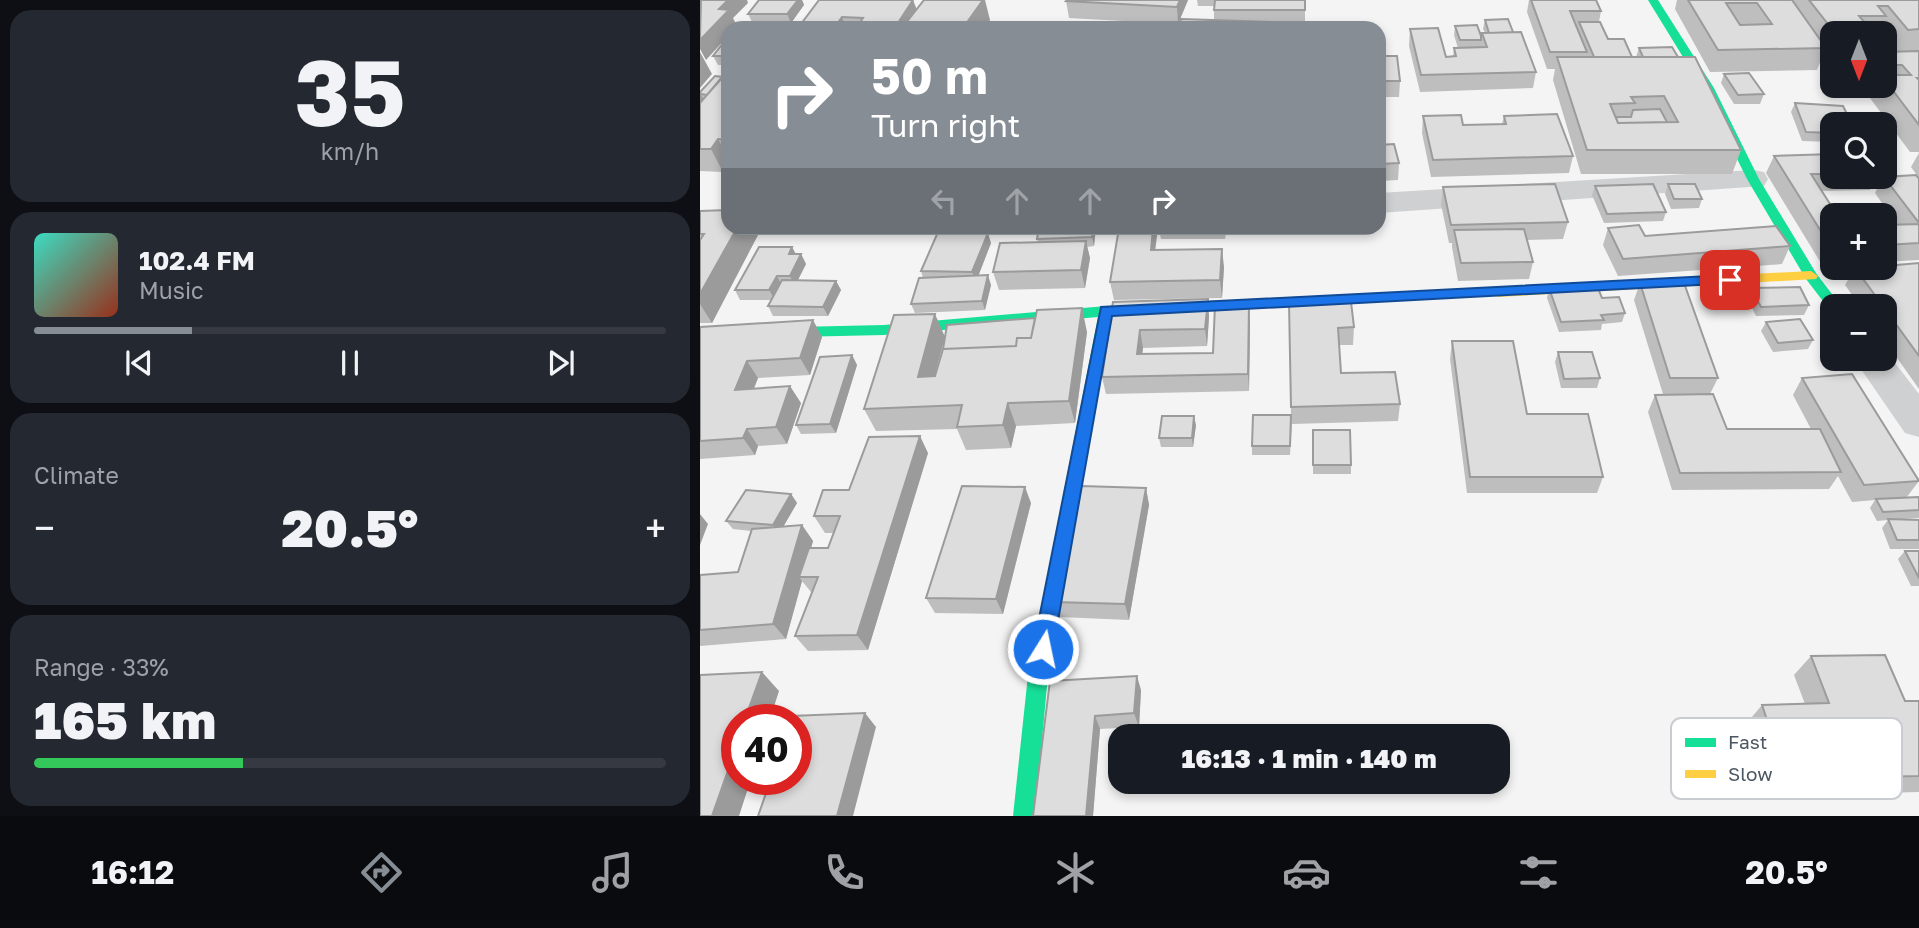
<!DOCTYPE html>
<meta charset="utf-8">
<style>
:root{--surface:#171b24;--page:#242831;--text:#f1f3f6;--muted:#9ea1a6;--line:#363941;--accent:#868d94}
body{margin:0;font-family:"Golos Text",sans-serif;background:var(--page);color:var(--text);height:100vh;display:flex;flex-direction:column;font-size:26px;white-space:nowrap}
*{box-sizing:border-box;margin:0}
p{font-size:23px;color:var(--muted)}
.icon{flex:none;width:38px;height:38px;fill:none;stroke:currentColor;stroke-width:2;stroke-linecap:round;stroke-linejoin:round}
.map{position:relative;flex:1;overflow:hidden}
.side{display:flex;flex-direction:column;gap:10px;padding:10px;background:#0d0f14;width:700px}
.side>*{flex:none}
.hud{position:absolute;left:21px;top:21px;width:665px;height:214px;border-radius:21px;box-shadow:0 4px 10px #0003;background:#868d94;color:#fff;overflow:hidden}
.needle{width:46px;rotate:180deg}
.controls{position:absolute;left:1120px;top:21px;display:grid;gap:14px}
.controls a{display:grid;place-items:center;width:77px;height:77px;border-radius:14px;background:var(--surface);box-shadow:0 4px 10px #0003;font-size:35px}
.speed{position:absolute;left:21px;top:704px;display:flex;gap:14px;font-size:35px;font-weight:700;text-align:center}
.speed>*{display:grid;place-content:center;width:91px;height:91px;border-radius:50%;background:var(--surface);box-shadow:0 4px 10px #0003;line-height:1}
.speed .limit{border:10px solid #d22;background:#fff;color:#111}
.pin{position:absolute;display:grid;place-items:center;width:60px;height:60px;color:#fff;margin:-30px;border-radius:14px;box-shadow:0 4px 10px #0006}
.me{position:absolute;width:77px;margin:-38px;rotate:10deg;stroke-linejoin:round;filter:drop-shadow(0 0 5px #0008)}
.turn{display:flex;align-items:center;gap:24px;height:147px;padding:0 35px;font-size:32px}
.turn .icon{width:91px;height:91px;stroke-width:2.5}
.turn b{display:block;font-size:49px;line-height:60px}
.lanes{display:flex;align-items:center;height:66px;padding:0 35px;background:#0003;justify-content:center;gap:35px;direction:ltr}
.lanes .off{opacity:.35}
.big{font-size:52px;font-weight:800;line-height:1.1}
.side .card{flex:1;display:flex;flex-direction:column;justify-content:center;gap:10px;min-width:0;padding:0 24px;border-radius:21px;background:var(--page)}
.side .dial{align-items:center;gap:0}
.dial b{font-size:91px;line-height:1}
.song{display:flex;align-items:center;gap:21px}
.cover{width:84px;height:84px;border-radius:10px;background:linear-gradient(135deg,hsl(170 70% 55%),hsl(10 70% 35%))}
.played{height:7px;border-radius:4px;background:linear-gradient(90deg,var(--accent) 25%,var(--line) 25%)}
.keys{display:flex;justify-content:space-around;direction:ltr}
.heat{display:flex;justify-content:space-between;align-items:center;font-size:38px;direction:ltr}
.charge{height:10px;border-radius:5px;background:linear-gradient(90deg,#34c759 33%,var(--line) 0)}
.trip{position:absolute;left:408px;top:724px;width:402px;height:70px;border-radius:21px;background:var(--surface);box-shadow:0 4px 10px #0003;font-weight:800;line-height:70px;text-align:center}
.tab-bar{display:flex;height:112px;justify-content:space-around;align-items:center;background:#090b0e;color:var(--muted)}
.tab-bar .icon{width:49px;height:49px}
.tab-bar .current{color:var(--accent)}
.tab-bar b{font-size:32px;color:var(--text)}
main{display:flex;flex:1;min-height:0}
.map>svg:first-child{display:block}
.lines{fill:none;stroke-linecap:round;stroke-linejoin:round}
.street{fill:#ced0d2;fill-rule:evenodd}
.fast{fill:#16e098;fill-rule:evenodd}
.slow{fill:#ffcf43;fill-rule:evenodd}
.wall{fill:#bebebf}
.shaded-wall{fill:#9b9b9b}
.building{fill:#ddddde;stroke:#9b9b9b;stroke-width:2;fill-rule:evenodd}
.route{fill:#1a73e8;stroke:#114b97;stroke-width:2}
.key{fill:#fff;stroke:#c9ccd0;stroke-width:2}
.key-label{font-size:19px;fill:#4a5661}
</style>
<main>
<section class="side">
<div class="card dial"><b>35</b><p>km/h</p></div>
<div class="card">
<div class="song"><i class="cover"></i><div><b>102.4 FM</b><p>Music</p></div></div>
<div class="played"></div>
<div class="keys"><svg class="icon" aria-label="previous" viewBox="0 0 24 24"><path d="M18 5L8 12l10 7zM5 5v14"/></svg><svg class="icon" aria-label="pause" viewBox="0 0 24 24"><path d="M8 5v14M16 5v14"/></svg><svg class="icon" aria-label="next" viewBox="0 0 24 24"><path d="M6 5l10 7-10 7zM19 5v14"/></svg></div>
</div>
<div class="card"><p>Climate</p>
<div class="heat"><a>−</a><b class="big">20.5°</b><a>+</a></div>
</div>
<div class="card"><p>Range · 33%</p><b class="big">165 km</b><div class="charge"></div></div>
</section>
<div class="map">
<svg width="1219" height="816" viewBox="0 0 1219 816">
<rect width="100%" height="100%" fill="#f4f4f4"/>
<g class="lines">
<path class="street" d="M1053 170 1064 172 1068 179 1064 186 679 213V193Z
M1185 350 1219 394V437L1205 433 1154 359H1185Z"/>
<path class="fast" d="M948 0H958L1014 88 1059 179 1116 273 1141 306H1132V310L1129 309 1106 279 1047 179 1002 88Z
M798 287 803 289 805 292 803 295 412 316 348 675 335 816H313L328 675 398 317 184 335 0 339V329L184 325 406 306Z"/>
<path class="slow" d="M1111 271 1118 276 1116 279 798 297 791 292 798 287Z"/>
</g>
<path class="wall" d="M59 0H102L104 5 91 23 52 22 48 14Z
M119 0 217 9 290 20 284 28H98Z
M367 0H488L478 24 369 18 366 1Z
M497 0H605V27H572L514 20V6H498Z
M829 0H896L901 11 899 22 908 39 932 57H936L939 48 978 57 1041 150 1032 174H881L853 80 855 69H847L827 12Z
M977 0H1219V152H1210L1170 98 1175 88H1159L1157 86H1185V52L1197 51 1185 37V33H1182L1179 30 1178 33H1132V64L1124 53 1117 70 1010 72 975 9Z
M785 20 813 32 836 72 833 88 720 92 709 46 710 29 746 57H753L754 48H758L754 35 755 26 781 36 782 33H785L783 29Z
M28 37V65H18L13 56Z
M679 56 700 81 699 97H679Z
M28 70V166L23 172 0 171V92L23 77Z
M1024 74 1064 94 1060 104H1034L1021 83Z
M1095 103 1132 124V142L1102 141 1091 112Z
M723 116 763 125 802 124 804 116 873 156 869 173 731 177 722 133Z
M679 145 699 163 698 180 679 181Z
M1219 153V178L1211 167Z
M1132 154V177H1177L1170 190 1121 191 1132 215V268H1185L1219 263V389L1185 341V306H1160L1145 285 1153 271 1127 273 1066 173 1074 156Z
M1183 177 1219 179V260L1185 262V225H1197L1175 193Z
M968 184 1002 199 999 208 971 209 965 194Z
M895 186 966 212 963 221 904 223 892 195Z
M743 187 868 222 863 239 827 240 833 262 829 279 758 281 752 247V243H749L741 204Z
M0 211 59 233 12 323H0Z
M339 228H396L394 246 387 247 390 258 385 288 299 290 293 272 338 242 337 239Z
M527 228 525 239H461L459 230Z
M908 228 945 236 1090 246 1082 264 918 276 903 245Z
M291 243 278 276 291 285 285 310 215 313 211 304 223 278 221 271Z
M96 254H101L106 264 97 281H136L141 290 128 316H73L68 306 71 300H40L35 290Z
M524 267 522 298 414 300 410 282Z
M940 283 1018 378 1010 394 1027 429H1111L1093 395 1102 378 1219 481 1206 498 1219 497V518L1204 519 1219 520V549H1190L1182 528 1188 520 1177 521 1170 508 1175 500 1152 502 1138 476 1129 489 972 490 948 412 955 395 963 394 934 300Z
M849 288 902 298 925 313 922 322 902 324 901 330 859 332 847 298Z
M1051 288 1109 305 1104 315 1056 316 1047 298Z
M508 299 509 317 507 346 443 348 442 354 513 353 550 322 549 391 406 394 402 377 413 302Z
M589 303 654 327 653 345H639L641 373 700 404 698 421 592 424 590 455H552V446L591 415Z
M1066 322 1113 340 1108 349 1073 352 1061 331Z
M0 327 122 337 110 375 58 378 54 389 101 403 87 444 58 446 55 455 0 459Z
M387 332 375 423 316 426 311 448 266 450 257 429 176 431 164 409 245 337 234 376Z
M752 341 827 414 903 477 897 493H767L750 359Z
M858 352 900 378 897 388H861L855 362Z
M152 355 157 365 136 433 101 434 96 425Z
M496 425 493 447H461L459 438Z
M613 430 651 465V474H613Z
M228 453 168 650 108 651 95 636 112 592H111L102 581 86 639 0 646V575L38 572 51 531 33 529 26 521 91 494 97 503 83 527 102 525 113 541 111 548H128L134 533H125L114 516 149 490Z
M446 488 449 505 429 620 359 617 354 602Z
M331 503 303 614 235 613 226 598Z
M1205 551H1219V586H1211L1198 559Z
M1111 656 1205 701H1219V792L1070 796 1046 724 1062 705 1105 704 1094 675Z
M350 681 441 690 439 727 400 729 393 816H333Z"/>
<path class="shaded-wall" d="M28 0H47L48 3 33 18 37 26 35 28H28V36L6 60 0 49V40L19 9Z
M98 0H102L104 5 91 23 87 14Z
M213 0 219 15 211 28H197L196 26Z
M283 0H285L290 20 284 28H263Z
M480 0H488L478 24 477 7Z
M142 17 146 28H134Z
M0 52 12 74 0 88Z
M0 93 12 115 0 130Z
M18 139 28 158V166L23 172 11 149Z
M37 228H56L59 233 12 323 0 304V294Z
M393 228H396L394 246 392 237Z
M453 228H458L453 268 451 250Z
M288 233 291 243 276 282 272 272Z
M386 241 390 258 385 288 381 270Z
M92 247 97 256 89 254Z
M522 249 524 267 522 298 520 280Z
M101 254 106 264 95 286 90 276Z
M288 275 291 285 285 310 282 301Z
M77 276 82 286 75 300 69 290Z
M136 281 141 290 128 316 123 307Z
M508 299 509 317 507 346 505 329Z
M549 304 550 322 549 391 548 374Z
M382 308 387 332 375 423 369 401Z
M235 314 245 337 228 400 218 377Z
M113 320 122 337 110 375 100 358Z
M440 330 443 348 440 372 437 354Z
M152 355 157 365 136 433 130 424Z
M47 361 58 378 46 407 35 390Z
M90 386 101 403 87 444 76 427Z
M308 403 316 426 311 448 303 425Z
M494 416 496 425 493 447 492 438Z
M47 429 58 446 55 455 43 438Z
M220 436 228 453 168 650 157 635Z
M325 487 331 503 303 614 296 599Z
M446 488 449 505 429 620 425 604Z
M91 494 97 503 79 534 73 525Z
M0 514 8 524 0 545Z
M102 525 113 541 103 577H99L102 581 86 639 73 624Z
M62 672 79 691 70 719H45Z
M437 676 441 690 439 727 434 713Z
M165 713 176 727 153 816H137Z
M395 716 400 729 393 816H386Z
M37 745V779H51L39 816H12Z"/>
<path class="building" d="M1 0H28L19 9 29 10 0 40Z
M59 0H98L87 14H48Z
M119 0H213L196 26 158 25 163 18 142 17 134 28H98Z
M224 0H283L263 28H202Z
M367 0H480L477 7 366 1Z
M515 0H605V10H514Z
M831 0H896L901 11H870L887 52H850Z
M988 0H1092L1126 48 1018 50ZM1026 3H1057L1072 24 1040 25Z
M1109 0H1219V29L1208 30 1188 6H1178L1186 16H1159L1174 33H1135Z
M481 19 572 22 571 28H478Z
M808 19 813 32 789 33 785 20Z
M879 22H900L908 39H924L932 57H894Z
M777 25 781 36V40H760L755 26Z
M738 28 746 57 756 56 754 48 787 47 782 33 821 32 836 72 721 75 710 29Z
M28 37V56H13Z
M972 47 978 57H943L939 48Z
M1219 51V78H1217L1219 80V125L1185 80V75H1211L1202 65H1185V52Z
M679 56H697L700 81H679Z
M857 57H995L1041 150H887ZM964 96 978 122 918 123 910 104 935 103 931 97Z
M28 70V140L18 139 11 149H0V103Z
M1049 73 1064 94 1038 95 1024 74Z
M15 76 23 77 7 95 1 94 0 92Z
M1095 103 1143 106 1152 124H1132V133L1106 132Z
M960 109 967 122 918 123 916 117H931L933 110Z
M857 114 873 156 733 160 723 116 761 115 763 125 806 124 804 116Z
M694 144 699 163 679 164V145Z
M1132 154V174H1111L1137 215H1132V249L1074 156Z
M1216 175 1219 179V223L1184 177Z
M855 184 868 222 751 225 743 187Z
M953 184 966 212 907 214 895 186Z
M968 184H995L1002 199H974Z
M28 210V228H37L0 294V240L4 234H0V211Z
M1219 224V243L1185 245V225Z
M939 225 945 236 1076 226 1090 246 923 259 908 228Z
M339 228H393L392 237 337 239Z
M419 228H453L451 250 522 249 520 280 410 282Z
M460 228H525V230H459Z
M824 229 833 262 761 263 754 230Z
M238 232 288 233 272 272 221 271Z
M386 241 381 270 293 272 300 243Z
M59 247H92L89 254H101L90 276H77L69 290H35Z
M1219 263V356L1185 309V306H1183L1155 268H1185V266Z
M288 275 282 301 211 304 219 278Z
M82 280 136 281 123 307 68 306Z
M940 283H984L1018 378H970Z
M897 286 902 298 919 297 925 313 901 315 904 320 861 322 849 288Z
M1100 287 1109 305 1061 307 1051 288Z
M508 299 505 329 440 330 437 354 513 353 515 305 549 304 548 374 402 377 413 302Z
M651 302 654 327 638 328 641 373 695 372 700 404 591 407 589 303Z
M382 308 369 401 308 403 303 425 257 427 262 405 164 409 194 315 235 314 218 377 235 376 243 349 316 346 317 338H331L337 310Z
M335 318 331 338H317L316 346 243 349 247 325Z
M1100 319 1113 340 1078 343 1066 322Z
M113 320 100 358 47 361 35 390 90 386 76 427 47 429 43 438 0 441V327Z
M752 341H813L827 414H888L903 477H770Z
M858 352H892L900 378 864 379Z
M152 355 130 424 96 425 120 357Z
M1152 374 1219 481 1164 485 1102 378Z
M1013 394 1027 429H1120L1141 472 980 473 955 395Z
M553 415H591L590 446H552Z
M462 416H494L492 438H459Z
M613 430H650L651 465H613Z
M220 436 157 635 95 636 118 577H99L109 548H128L140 516H114L123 490H149L169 437Z
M262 486 325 487 296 599 226 598Z
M381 486 446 488 425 604 354 602Z
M46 490 91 494 73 525 26 521Z
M1219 497V510L1183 512 1176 499Z
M1188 519 1219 520V540H1197Z
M102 525 73 624 0 630V575L38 572 52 529Z
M1205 551H1219V578Z
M1185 655 1205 701H1219V776L1087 779 1062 705 1129 703 1111 656Z
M62 672 45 719H37V745L12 816H0V675Z
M437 676 434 713 395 716 386 816H333L350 681Z
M165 713 137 816H58L71 779H96V719H90L91 716Z"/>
<path class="route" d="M1030 275 1035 276V283L412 316 353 649 350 656 343 658 336 656 333 649 401 307Z"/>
<rect x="971" y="718" width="231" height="81" rx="10" class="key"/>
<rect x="985" y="738" width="31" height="9" fill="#16e098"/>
<rect x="985" y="770" width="31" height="8" fill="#ffcf43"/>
<g class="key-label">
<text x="1028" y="749">Fast</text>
<text x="1028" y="781">Slow</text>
</g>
</svg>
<div class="controls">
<a><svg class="needle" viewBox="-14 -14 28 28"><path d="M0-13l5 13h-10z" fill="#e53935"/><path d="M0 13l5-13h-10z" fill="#9ea1a6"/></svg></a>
<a><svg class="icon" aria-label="search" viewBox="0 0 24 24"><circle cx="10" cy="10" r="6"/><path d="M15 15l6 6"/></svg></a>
<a>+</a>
<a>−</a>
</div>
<div class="speed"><div class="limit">40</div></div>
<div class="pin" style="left:1030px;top:280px;background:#d93025"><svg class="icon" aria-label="arrive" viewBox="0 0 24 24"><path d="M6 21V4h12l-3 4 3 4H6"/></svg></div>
<svg class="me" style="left:343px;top:649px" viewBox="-20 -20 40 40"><circle r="17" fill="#1a73e8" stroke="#fff" stroke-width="3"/><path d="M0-11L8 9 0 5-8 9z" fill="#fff"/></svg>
<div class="trip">16:13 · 1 min · 140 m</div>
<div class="hud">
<div class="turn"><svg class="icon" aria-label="right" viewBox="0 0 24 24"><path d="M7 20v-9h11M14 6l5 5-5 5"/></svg><div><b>50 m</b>Turn right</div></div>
<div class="lanes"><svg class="icon off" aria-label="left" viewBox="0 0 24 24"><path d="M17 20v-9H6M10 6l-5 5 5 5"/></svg><svg class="icon off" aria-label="ahead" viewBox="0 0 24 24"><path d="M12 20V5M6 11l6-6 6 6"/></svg><svg class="icon off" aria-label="ahead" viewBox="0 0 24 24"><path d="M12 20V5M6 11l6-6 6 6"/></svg><svg class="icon" aria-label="right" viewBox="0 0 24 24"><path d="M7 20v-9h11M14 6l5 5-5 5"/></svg></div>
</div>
</div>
</main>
<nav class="tab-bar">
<b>16:12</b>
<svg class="icon current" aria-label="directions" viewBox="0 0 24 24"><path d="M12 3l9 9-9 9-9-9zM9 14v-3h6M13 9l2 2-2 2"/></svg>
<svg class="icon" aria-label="music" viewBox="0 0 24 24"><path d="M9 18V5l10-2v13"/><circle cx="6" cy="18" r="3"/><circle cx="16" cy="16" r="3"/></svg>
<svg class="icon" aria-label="phone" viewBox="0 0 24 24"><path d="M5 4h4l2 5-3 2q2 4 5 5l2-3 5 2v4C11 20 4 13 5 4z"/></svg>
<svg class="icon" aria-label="climate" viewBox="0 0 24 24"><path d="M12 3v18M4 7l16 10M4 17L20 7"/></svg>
<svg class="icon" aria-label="car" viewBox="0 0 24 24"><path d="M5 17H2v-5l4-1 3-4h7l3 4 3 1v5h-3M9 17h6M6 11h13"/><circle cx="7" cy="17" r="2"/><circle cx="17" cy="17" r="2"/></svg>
<svg class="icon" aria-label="filters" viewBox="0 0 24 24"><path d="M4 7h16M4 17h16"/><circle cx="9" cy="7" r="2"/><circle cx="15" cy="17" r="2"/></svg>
<b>20.5°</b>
</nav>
